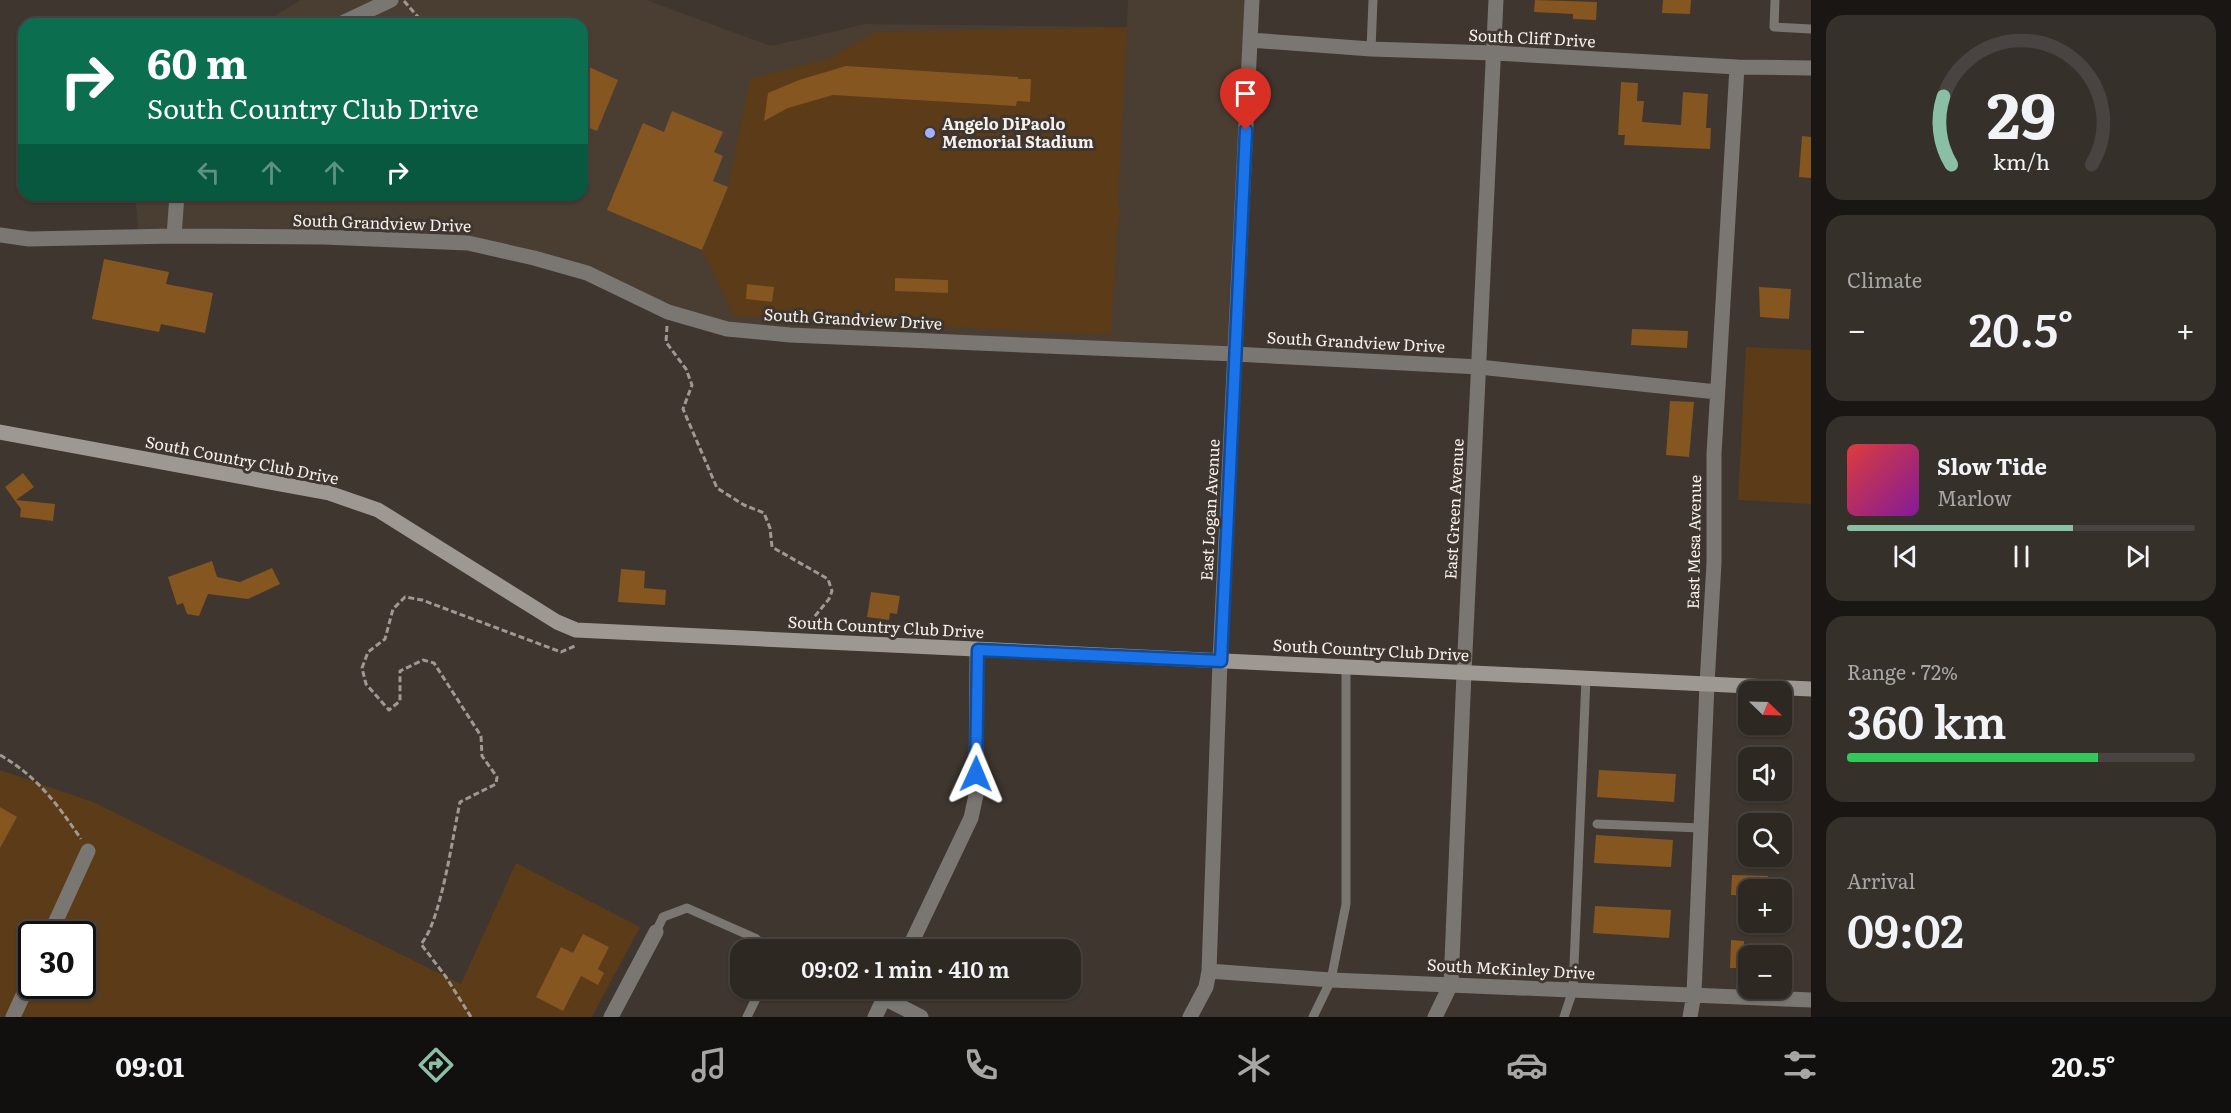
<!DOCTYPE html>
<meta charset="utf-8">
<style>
:root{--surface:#2e2823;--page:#36302b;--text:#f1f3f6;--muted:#a7a6a6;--line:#494441;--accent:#8abfa5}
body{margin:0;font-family:Literata,serif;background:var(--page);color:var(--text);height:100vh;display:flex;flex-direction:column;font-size:22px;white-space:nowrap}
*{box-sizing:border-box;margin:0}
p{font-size:20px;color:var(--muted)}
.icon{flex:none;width:33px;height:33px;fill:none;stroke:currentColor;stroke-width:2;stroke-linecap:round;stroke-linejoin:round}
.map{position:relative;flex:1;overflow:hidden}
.drawer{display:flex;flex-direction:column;gap:15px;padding:15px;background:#191613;width:420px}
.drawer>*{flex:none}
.top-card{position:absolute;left:18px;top:18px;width:570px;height:183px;border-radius:18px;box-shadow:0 2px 4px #0004,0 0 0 2px var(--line);background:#0b6e4f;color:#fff;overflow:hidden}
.needle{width:39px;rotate:113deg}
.tools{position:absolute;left:1738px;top:681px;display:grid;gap:12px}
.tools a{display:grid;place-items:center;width:54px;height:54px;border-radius:12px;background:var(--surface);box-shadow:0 2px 4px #0004,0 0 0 2px var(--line);font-size:30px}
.speed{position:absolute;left:18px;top:921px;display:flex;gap:12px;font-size:30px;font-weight:700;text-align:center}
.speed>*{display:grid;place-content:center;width:78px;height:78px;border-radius:50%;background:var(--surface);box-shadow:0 2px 4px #0004,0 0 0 2px var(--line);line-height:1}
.speed .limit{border:3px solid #111;border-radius:9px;background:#fff;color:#111}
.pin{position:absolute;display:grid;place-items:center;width:51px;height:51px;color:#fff;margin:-62px -26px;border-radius:50% 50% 50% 0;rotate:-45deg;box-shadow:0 0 6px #0007}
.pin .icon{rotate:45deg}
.me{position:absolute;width:66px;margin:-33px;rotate:1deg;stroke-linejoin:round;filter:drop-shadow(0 0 4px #0008)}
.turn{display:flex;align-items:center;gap:21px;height:126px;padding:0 30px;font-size:27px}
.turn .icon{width:78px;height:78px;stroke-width:2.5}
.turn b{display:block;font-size:42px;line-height:51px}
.lanes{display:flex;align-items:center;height:57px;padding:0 30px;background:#0003;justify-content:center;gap:30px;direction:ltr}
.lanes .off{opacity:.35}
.big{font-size:45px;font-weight:600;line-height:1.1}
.drawer .tile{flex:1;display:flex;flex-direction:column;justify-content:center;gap:9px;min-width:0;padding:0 21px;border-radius:18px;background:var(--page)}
.drawer .dial{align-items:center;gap:0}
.dial svg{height:156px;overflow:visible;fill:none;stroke:var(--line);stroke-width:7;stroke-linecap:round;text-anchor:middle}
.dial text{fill:var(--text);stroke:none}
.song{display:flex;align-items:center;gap:18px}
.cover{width:72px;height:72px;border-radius:9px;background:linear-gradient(135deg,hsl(0 70% 55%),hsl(290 70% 35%))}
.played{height:6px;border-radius:3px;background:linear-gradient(90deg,var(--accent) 65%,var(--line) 65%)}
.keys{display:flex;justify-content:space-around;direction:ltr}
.heat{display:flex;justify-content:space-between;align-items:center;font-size:33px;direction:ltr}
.charge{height:9px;border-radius:4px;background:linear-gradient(90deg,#34c759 72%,var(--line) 0)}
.trip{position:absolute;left:730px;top:939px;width:351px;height:60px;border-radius:18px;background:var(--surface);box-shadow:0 2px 4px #0004,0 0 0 2px var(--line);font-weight:600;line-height:60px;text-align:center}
.tab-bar{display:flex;height:96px;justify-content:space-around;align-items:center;background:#12100e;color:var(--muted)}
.tab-bar .icon{width:42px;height:42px}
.tab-bar .current{color:var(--accent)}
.tab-bar b{font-size:27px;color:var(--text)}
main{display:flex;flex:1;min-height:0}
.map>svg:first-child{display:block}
.built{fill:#4a3e32}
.green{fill:#5b3b18;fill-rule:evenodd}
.building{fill:#865621}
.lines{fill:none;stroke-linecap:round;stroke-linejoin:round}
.path{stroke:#9f9993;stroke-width:3;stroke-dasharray:6 3;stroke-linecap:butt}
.service{stroke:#7a7672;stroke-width:9}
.minor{stroke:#7a7672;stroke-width:15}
.tertiary{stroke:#7a7672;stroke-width:15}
.secondary{stroke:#9e9893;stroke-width:15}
.route-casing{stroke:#114b97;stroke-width:15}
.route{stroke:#1a73e8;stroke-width:10}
.poi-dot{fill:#a3b2fd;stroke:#3e362f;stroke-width:2}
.labels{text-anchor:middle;stroke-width:6;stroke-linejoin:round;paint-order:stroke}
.street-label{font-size:16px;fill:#f6f1ed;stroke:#3e362f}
.poi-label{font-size:16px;font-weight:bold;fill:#f6f1ed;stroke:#3e362f;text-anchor:start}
</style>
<main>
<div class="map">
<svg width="1811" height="1017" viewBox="0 0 1811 1017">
<rect width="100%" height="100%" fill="#3e362f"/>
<path class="built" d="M300 0H646L771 46 866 24 1127 27 1128 0H1252L1235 354 730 331 587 273 468 243 139 237 135 195H582V24H262Z"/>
<path class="green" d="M1127 27 1118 200 1120 212 1117 235 1111 335 734 316 702 250 728 187 750 79 828 59 876 32Z
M1746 347 1811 350V504L1738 500Z
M0 770 93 802 461 984 516 863 640 927 592 1017H0ZM32 934H82V986H32Z"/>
<path class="building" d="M1535 0 1597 2 1596 20 1573 19V14L1534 12Z
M1663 0H1691L1690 14 1662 13Z
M582 64 618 80 597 131 582 125Z
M846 66 1018 77V79H1031L1030 102 1017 101 1016 106 833 95 788 108 764 121 768 93 799 80Z
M1621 82 1638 83 1637 101H1644L1642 122 1681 125 1683 92 1708 94 1706 128H1711L1710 149 1624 145 1625 135H1618Z
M672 111 723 132 714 152 723 156 713 181 728 187 702 250 607 210 643 123 664 132Z
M1802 136 1811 137V178L1799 177Z
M104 259 169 272 166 284 213 293 205 333 161 324 159 332 92 319Z
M895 278 948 280V293L895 291Z
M747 284 774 287 772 302 746 299Z
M1759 287 1791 289 1789 319 1760 317Z
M1632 329 1688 331 1687 348 1631 345Z
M1670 401 1694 402 1689 457 1666 455Z
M23 473 34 487 16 500 55 504 53 521 20 517 21 509 5 487Z
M212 561 217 577 240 582 272 568 280 584 248 599 208 594 199 616 187 614 183 603 177 605 168 577Z
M621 569 645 571 644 588 666 590 665 605 618 602Z
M871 592 900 596 897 614 890 613 889 620 867 617Z
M1599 770 1676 774 1674 802 1597 797Z
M0 807 17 817 0 848Z
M1596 835 1673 840 1671 867 1594 863Z
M1732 875 1768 876V890H1749V896L1731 895Z
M1595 906 1671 910 1669 938 1593 933Z
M583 934 609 947 598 969 604 973 598 985 581 976 563 1011 536 997 561 947 573 953Z
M1731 940 1744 941 1743 968H1730Z"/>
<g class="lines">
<path class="path" d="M404 1 418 17 415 24
M667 326 666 342 686 369 692 385 683 409 717 488 744 505 764 513 770 528 772 547 828 579 832 591 829 599 806 627
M0 755C38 777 57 804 81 839
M471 1017 446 977 421 944C441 922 453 834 460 802L496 784 497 777 482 756 481 736 434 663 423 660 400 671V701L389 710 366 684 362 668 368 652 385 639 393 609 405 597 422 600 561 652 577 645"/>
<path class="service" d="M1775 0 1774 27 1811 29
M1371 49 1373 0
M1597 824 1701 828
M656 932 663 917 687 908 755 938 769 950
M747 1017 761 988
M1313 1017 1331 980 1346 904V667
M1564 1017 1573 990 1586 678"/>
<path class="minor" d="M340 24 391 0
M1250 40 1371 49 1494 53 1737 67 1811 68
M0 235 29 239 174 236 323 237 468 243 534 258 587 273 668 312 727 329 790 335 1235 354 1479 367 1717 392
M174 236 177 195
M50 934 88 851
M908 950 971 818 976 795 977 650
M1209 971 1331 980 1811 1000
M884 998 921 1017
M13 1017 32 976
M611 1017 656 932
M875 1017 889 988
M1190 1017 1206 987 1209 971 1220 661 1252 0
M1690 1017 1694 994 1707 684 1714 563V454L1737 67"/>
<path class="tertiary" d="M1435 1017 1451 984 1464 673 1496 0"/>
<path class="secondary" d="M0 432 329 493 378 510 557 622 576 630 1811 689"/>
</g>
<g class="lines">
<g class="route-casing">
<path id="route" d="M976 774 978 650 1221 661 1246 130"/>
</g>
<use href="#route" class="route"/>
</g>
<circle class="poi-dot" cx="930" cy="133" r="6"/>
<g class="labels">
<g class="street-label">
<text transform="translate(1532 38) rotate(3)" y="6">South Cliff Drive</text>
<text transform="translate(382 223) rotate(2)" y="6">South Grandview Drive</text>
<text transform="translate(853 319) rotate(3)" y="6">South Grandview Drive</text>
<text transform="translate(1356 342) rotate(3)" y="6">South Grandview Drive</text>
<text transform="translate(242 460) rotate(11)" y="6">South Country Club Drive</text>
<text transform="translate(1454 509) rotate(-87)" y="6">East Green Avenue</text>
<text transform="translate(1210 510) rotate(-87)" y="6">East Logan Avenue</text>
<text transform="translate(1694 542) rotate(-89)" y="6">East Mesa Avenue</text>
<text transform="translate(886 627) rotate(3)" y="6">South Country Club Drive</text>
<text transform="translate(1371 650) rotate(3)" y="6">South Country Club Drive</text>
<text transform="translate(1511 969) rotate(3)" y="6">South McKinley Drive</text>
</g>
<g class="poi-label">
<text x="942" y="130">Angelo DiPaolo<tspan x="942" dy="18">Memorial Stadium</tspan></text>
</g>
</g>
</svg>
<div class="tools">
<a><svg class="needle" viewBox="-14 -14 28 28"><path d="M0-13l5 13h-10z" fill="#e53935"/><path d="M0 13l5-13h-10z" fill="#a7a6a6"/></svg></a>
<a><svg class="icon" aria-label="sound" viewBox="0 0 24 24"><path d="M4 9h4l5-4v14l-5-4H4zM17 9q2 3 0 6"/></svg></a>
<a><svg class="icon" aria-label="search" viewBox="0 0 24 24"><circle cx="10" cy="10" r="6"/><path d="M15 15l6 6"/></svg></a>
<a>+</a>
<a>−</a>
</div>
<div class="speed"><div class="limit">30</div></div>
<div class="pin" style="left:1246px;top:130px;background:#d93025"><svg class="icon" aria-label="arrive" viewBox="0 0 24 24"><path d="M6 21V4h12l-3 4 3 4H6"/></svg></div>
<svg class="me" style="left:976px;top:774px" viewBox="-20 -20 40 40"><path d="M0-17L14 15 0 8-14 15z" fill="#1a73e8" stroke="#fff" stroke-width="4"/></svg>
<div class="trip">09:02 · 1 min · 410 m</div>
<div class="top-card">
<div class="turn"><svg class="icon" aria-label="right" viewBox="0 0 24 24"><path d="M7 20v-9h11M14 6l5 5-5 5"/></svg><div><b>60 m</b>South Country Club Drive</div></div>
<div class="lanes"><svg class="icon off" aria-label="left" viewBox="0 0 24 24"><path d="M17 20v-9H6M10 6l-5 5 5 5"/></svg><svg class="icon off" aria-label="ahead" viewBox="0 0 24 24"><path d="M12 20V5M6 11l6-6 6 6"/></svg><svg class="icon off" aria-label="ahead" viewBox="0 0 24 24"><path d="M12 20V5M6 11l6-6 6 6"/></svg><svg class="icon" aria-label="right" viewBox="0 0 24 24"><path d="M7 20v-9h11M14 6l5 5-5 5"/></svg></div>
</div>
</div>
<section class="drawer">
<div class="tile dial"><svg viewBox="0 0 100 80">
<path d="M14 69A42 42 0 1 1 86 69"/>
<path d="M14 69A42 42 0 0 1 10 34" stroke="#8abfa5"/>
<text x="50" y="56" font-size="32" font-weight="700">29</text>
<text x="50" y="72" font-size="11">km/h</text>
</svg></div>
<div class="tile"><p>Climate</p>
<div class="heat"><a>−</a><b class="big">20.5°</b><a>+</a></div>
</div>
<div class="tile">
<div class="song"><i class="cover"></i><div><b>Slow Tide</b><p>Marlow</p></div></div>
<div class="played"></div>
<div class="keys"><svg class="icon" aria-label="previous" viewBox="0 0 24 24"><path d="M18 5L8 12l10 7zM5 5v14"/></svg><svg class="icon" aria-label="pause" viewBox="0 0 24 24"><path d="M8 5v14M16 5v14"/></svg><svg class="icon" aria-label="next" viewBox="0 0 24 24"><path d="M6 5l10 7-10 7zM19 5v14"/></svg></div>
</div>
<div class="tile"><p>Range · 72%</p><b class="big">360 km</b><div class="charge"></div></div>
<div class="tile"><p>Arrival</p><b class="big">09:02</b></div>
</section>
</main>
<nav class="tab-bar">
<b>09:01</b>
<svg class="icon current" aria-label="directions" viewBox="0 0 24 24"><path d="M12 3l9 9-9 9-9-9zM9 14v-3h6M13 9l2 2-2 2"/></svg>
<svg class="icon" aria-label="music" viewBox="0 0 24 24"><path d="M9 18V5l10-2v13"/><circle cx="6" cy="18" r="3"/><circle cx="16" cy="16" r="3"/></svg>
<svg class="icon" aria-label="phone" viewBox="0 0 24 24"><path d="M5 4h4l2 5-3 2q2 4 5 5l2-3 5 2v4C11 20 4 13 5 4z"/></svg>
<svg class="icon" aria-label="climate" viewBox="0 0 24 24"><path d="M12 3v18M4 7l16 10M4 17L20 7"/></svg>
<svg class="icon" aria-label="car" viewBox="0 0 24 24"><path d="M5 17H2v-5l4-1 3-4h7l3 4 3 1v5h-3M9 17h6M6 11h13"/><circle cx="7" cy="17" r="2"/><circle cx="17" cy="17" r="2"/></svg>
<svg class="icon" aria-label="filters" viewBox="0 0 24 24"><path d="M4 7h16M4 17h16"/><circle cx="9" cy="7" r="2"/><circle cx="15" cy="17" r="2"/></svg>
<b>20.5°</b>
</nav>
